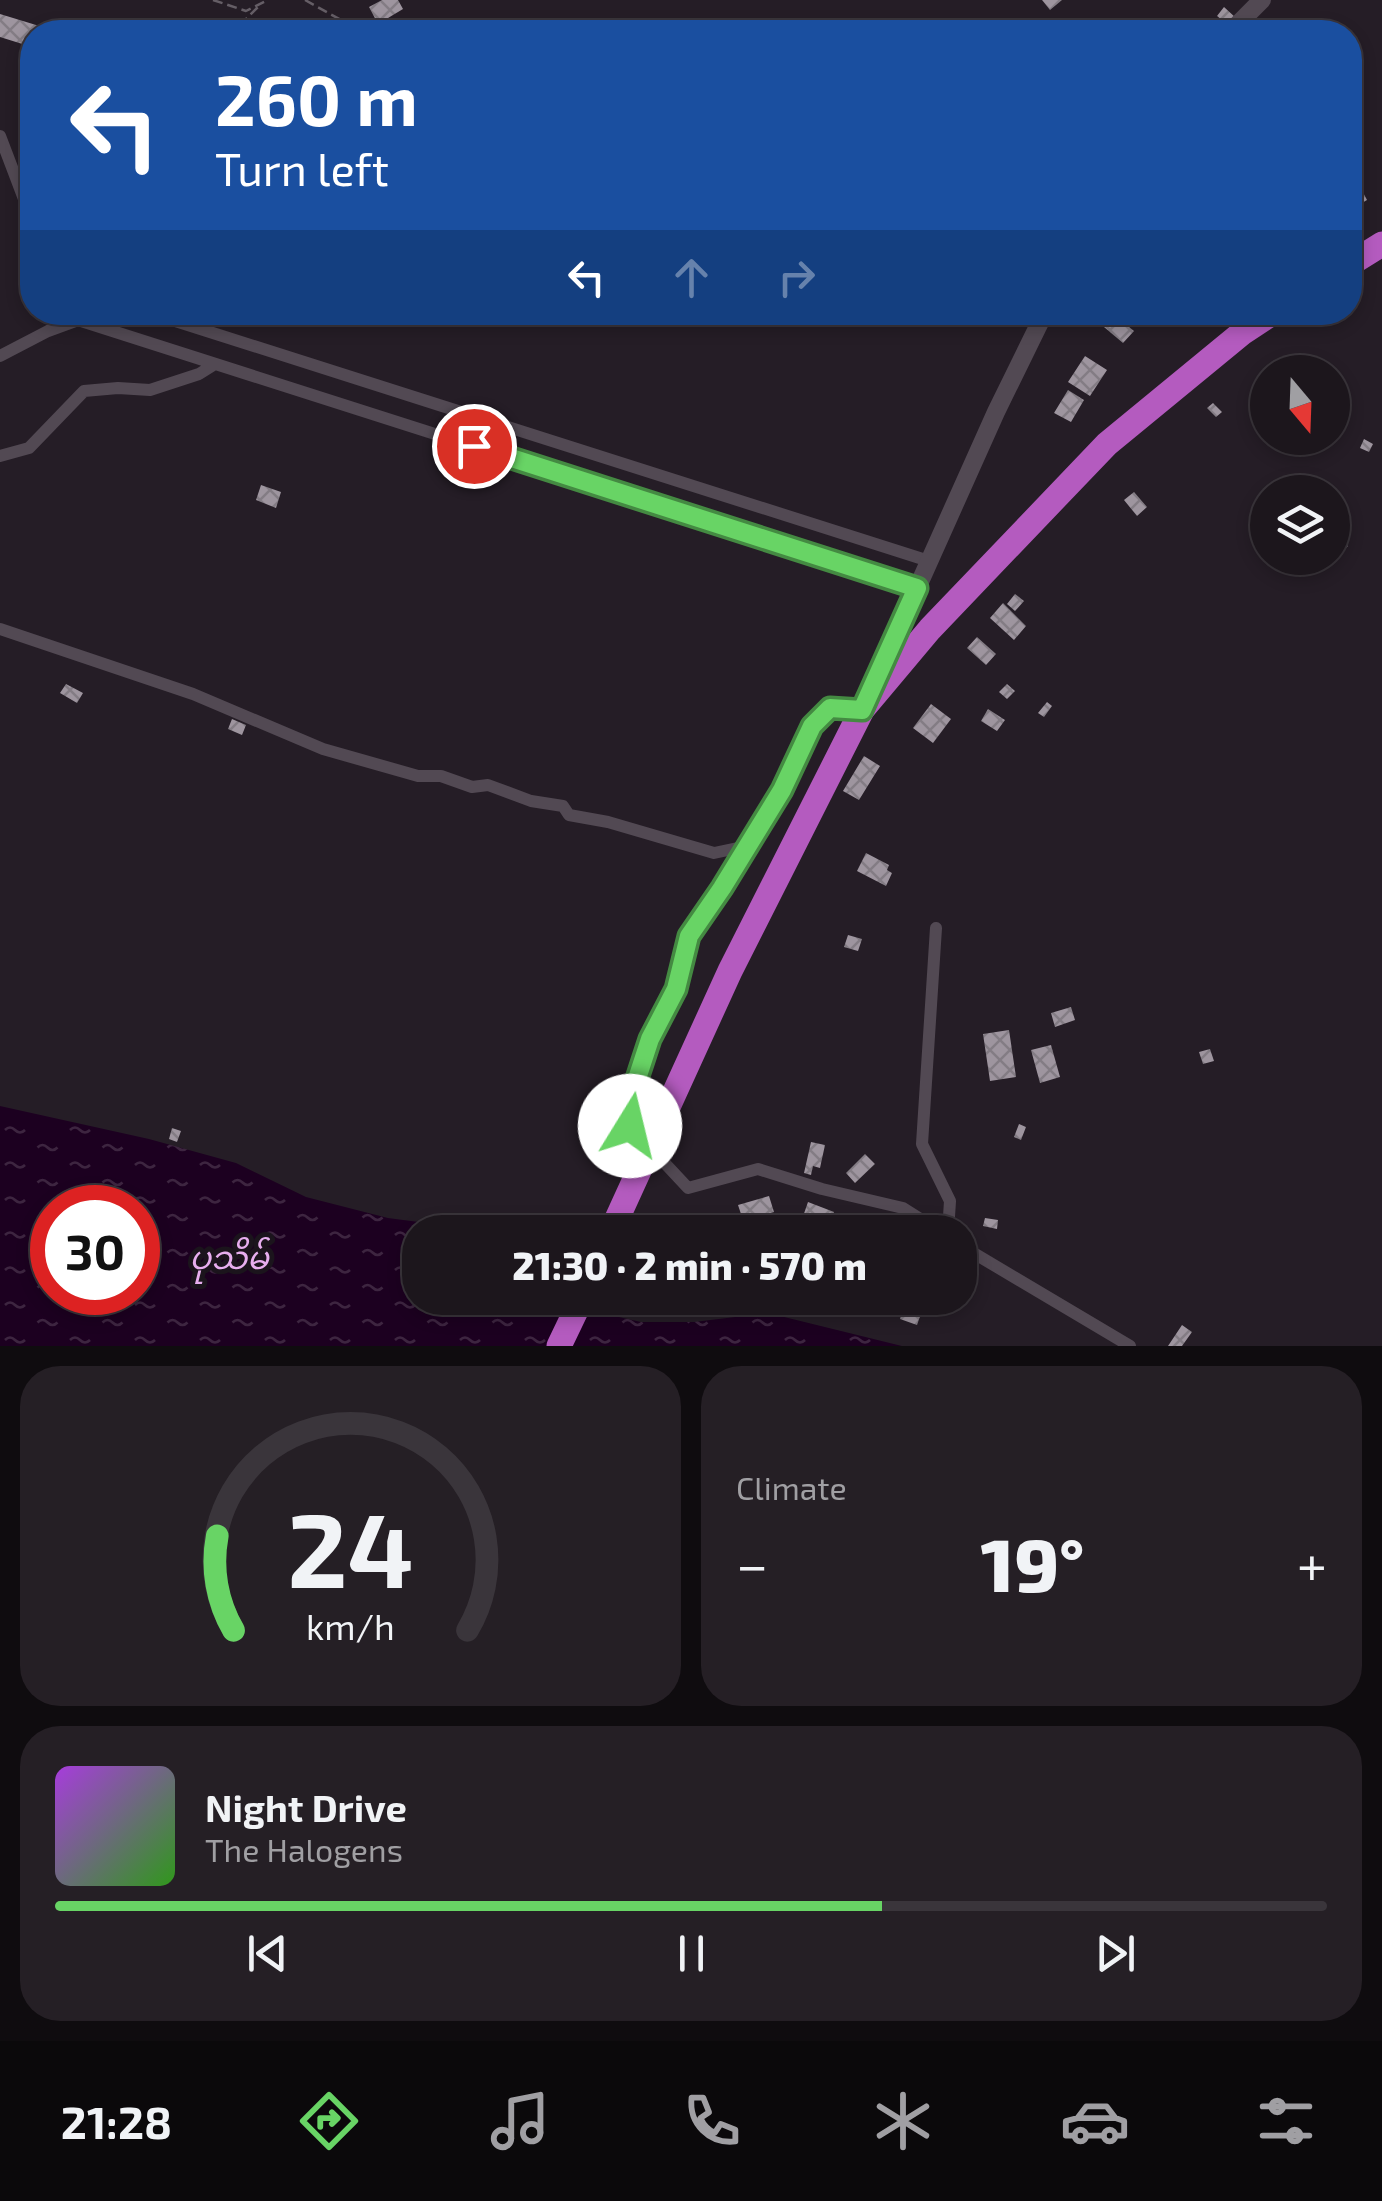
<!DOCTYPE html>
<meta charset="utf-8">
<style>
:root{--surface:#1c161c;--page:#251f25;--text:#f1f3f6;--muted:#a09fa3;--line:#3a353b;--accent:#68d465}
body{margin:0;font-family:"Exo 2","Noto Sans Myanmar",sans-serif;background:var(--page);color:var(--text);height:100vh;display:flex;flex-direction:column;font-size:38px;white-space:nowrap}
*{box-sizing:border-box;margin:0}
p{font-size:32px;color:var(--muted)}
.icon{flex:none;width:55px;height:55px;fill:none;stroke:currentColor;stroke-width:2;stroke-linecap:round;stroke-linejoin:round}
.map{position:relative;height:1346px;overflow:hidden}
.side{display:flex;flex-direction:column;gap:20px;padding:20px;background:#0f0c0f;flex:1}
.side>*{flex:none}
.banner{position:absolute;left:20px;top:20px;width:1342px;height:305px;border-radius:40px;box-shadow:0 5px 15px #0003,0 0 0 2px var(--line);background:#1a4fa0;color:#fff;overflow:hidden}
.needle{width:65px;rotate:161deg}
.controls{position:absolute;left:1250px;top:355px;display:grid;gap:20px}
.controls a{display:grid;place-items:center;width:100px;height:100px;border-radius:50%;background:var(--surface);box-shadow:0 5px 15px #0003,0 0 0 2px var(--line);font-size:50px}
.speed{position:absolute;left:30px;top:1185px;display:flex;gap:20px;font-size:50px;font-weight:700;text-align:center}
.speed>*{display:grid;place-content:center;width:130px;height:130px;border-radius:50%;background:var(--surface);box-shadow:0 5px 15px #0003,0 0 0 2px var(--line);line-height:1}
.speed .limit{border:15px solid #d22;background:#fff;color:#111}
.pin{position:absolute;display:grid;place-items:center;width:85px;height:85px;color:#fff;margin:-42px;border:5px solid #fff;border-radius:50%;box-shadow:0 2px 10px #0007}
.me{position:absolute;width:110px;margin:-55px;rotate:9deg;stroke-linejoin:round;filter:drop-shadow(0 0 8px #0008)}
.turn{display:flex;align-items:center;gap:35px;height:210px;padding:0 30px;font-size:45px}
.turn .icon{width:130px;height:130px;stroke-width:2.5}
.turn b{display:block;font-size:70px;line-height:85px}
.lanes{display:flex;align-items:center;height:95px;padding:0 30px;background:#0003;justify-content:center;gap:50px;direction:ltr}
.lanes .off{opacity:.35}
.big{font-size:75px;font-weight:800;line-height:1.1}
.side .card{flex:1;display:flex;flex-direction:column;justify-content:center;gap:15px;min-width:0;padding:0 35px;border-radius:40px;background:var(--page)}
.side .dial{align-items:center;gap:0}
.dial svg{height:260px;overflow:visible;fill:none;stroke:var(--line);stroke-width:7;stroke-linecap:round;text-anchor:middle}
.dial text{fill:var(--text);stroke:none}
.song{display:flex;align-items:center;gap:30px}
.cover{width:120px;height:120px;border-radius:15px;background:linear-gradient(135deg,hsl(280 70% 55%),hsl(110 70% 35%))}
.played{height:10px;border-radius:5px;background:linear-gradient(90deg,var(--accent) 65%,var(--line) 65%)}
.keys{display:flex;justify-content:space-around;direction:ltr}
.heat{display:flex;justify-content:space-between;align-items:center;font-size:55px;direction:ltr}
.side .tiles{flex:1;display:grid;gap:20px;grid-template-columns:1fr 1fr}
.card:last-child{grid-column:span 2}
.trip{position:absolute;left:402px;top:1215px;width:575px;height:100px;border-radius:40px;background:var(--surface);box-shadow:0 5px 15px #0003,0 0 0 2px var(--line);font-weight:800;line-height:100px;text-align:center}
.dock{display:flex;height:160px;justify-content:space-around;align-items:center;background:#0b090b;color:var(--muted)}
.dock .icon{width:70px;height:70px}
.dock .active{color:var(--accent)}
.dock b{font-size:45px;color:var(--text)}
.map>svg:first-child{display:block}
.water{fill:url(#water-ripples);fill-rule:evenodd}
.building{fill:url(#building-cross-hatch)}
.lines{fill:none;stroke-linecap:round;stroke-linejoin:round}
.path{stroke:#655e66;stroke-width:2.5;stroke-dasharray:10 5;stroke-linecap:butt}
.street{stroke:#524953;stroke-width:12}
.secondary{stroke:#524953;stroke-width:18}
.highway{stroke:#b45bbf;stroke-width:25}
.route-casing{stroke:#448a42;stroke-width:25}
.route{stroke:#68d465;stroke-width:18}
.labels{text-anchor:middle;stroke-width:10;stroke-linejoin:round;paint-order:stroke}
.water-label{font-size:32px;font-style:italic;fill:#e7aeee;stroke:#1b141c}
</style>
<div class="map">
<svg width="1382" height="1346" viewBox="0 0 1382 1346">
<defs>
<pattern id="water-ripples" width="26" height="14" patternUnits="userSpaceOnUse" patternTransform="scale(2.5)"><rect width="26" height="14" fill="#1c0020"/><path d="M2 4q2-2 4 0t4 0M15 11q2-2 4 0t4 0" fill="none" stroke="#3d2540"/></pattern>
<pattern id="building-cross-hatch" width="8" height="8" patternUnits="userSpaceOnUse" patternTransform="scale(2.5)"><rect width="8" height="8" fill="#9e959f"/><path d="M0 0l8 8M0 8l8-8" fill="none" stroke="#837c84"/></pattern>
</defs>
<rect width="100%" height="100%" fill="#251d26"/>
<path class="water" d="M0 1106 149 1139 236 1163 306 1197 388 1218 434 1224 471 1218 520 1232H420V1298H583L610 1315 641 1322H694L768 1313 902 1346H0ZM52 1208H138V1292H52Z"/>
<path class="building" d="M382 0H398L403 9 378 24 369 7Z
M1042 0H1062L1050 10Z
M1224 7 1236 18 1229 26 1217 16Z
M0 14 59 32H32V47L0 37Z
M409 21 420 29 417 32H400Z
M32 56V90L22 87Z
M1350 168 1367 200 1350 210Z
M1114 315 1134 331 1123 343 1104 327Z
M1085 356 1107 370 1090 396 1068 382Z
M1268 371V395L1257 378Z
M1068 390 1084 400 1071 422 1054 413Z
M1213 403 1222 412 1216 417 1207 408Z
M1364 439 1373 444 1369 452 1360 448Z
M261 485 281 492 276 508 256 500Z
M1134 492 1147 507 1137 516 1124 500Z
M1341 539 1348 546 1337 558 1332 553V548Z
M1015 594 1024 601 1015 611 1007 604Z
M1003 603 1026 626 1014 640 990 618Z
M977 637 996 654 986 665 967 648Z
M66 684 83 693 77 703 60 693Z
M1007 684 1015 691 1007 699 999 692Z
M1047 702 1052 706 1044 717 1038 713Z
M931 704 951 719 933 743 913 728Z
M988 709 1005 720 997 731 981 721Z
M232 719 246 725 242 735 228 729Z
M864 756 880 766 859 800 843 791Z
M866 853 889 865 887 870 892 873 886 886 857 871Z
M848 935 862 939 858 951 844 947Z
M1071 1007 1075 1020 1055 1027 1051 1013Z
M1009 1030 1016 1077 990 1081 983 1034Z
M1051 1045 1060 1077 1040 1083 1031 1050Z
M1210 1049 1214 1061 1203 1064 1199 1052Z
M1019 1124 1026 1127 1021 1140 1014 1137Z
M172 1128 181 1131 177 1142 169 1139Z
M811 1142 825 1145 820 1168 813 1166 811 1175 804 1173Z
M865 1154 875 1164 855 1183 846 1173Z
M769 1196 774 1212 768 1214 772 1225 747 1232 738 1205Z
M808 1202 834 1212 827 1232H812L799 1228Z
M985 1218 998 1220 997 1229 983 1226Z
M789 1298H828L824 1310Z
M907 1299 924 1305 917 1325 900 1319Z
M1182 1325 1192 1332 1182 1346H1168Z"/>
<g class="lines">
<path class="path" d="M213 0 246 11 268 0
M305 0 341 20 378 32
M227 32 237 28 260 5"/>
<path class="street" d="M0 136 32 220
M147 312 929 561
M0 356 48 331 78 320 917 588
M0 456 29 448 84 391 118 388 150 390 199 374 215 364
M0 629 193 694 323 749 418 776H441L472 787 488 785 531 801 563 806 569 815 608 822 714 853 747 846
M862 710 830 708 813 726 781 790 722 888 689 936 677 989 650 1039 633 1094 630 1126 688 1188 758 1169 822 1189 903 1208 941 1232
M936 928 922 1144 950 1201 948 1232
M960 1245 1130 1346"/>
<path class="secondary" d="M1230 32 1262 0
M872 689 996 412 1045 312"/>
<path class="highway" d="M1350 264 1382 244
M611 1232 730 971 862 710 930 629 1107 444 1242 333 1274 312
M559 1346 582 1298"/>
</g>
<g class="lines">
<g class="route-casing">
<path id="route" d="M474 446 917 588 862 710 830 708 812 726 782 790 722 888 689 936 676 989 650 1039 632 1094 630 1126"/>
</g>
<use href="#route" class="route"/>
</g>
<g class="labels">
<g class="water-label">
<text x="229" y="1269">ပုသိမ်</text>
</g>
</g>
</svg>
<div class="controls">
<a><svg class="needle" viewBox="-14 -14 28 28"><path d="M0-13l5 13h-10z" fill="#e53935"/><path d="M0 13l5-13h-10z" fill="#a09fa3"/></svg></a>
<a><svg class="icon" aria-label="layers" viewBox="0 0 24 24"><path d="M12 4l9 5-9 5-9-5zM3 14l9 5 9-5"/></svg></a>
</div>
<div class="speed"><div class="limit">30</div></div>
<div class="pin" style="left:474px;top:446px;background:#d93025"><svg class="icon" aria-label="arrive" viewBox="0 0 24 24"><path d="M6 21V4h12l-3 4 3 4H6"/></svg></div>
<svg class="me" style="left:630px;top:1126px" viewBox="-20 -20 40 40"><circle r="19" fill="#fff"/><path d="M0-13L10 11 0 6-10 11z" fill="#68d465"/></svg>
<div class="trip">21:30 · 2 min · 570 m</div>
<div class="banner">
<div class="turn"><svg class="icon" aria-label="left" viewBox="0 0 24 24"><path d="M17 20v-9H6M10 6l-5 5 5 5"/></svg><div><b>260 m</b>Turn left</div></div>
<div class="lanes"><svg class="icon" aria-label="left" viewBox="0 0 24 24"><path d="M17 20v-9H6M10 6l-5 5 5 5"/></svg><svg class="icon off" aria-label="ahead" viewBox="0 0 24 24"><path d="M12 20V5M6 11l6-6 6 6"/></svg><svg class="icon off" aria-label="right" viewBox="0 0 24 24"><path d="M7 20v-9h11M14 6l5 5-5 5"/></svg></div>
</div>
</div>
<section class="side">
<div class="tiles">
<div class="card dial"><svg viewBox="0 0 100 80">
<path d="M14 69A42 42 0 1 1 86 69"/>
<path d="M14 69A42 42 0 0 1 9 40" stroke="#68d465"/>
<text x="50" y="56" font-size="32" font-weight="700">24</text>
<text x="50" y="72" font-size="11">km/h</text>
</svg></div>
<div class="card"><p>Climate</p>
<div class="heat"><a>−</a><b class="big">19°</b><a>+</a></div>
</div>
<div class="card">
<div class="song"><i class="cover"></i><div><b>Night Drive</b><p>The Halogens</p></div></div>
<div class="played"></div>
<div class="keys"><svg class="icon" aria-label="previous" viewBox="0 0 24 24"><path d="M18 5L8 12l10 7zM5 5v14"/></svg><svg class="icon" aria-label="pause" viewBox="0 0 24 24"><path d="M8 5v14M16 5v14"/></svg><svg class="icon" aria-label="next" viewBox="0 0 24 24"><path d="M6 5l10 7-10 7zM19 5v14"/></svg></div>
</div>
</div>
</section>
<nav class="dock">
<b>21:28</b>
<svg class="icon active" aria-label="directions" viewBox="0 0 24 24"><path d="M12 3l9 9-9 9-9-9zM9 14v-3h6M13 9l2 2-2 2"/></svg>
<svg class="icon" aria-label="music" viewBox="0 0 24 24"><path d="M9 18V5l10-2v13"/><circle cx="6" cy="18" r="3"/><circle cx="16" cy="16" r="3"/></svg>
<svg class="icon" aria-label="phone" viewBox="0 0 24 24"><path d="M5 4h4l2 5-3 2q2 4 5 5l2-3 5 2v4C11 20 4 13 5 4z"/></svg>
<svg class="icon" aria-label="climate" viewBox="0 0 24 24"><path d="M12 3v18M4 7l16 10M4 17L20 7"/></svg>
<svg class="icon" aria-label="car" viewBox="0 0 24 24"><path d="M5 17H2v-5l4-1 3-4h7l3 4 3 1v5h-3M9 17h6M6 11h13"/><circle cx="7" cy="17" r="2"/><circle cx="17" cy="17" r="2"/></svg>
<svg class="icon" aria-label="filters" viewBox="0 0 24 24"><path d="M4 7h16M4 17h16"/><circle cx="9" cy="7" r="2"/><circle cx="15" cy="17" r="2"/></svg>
</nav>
